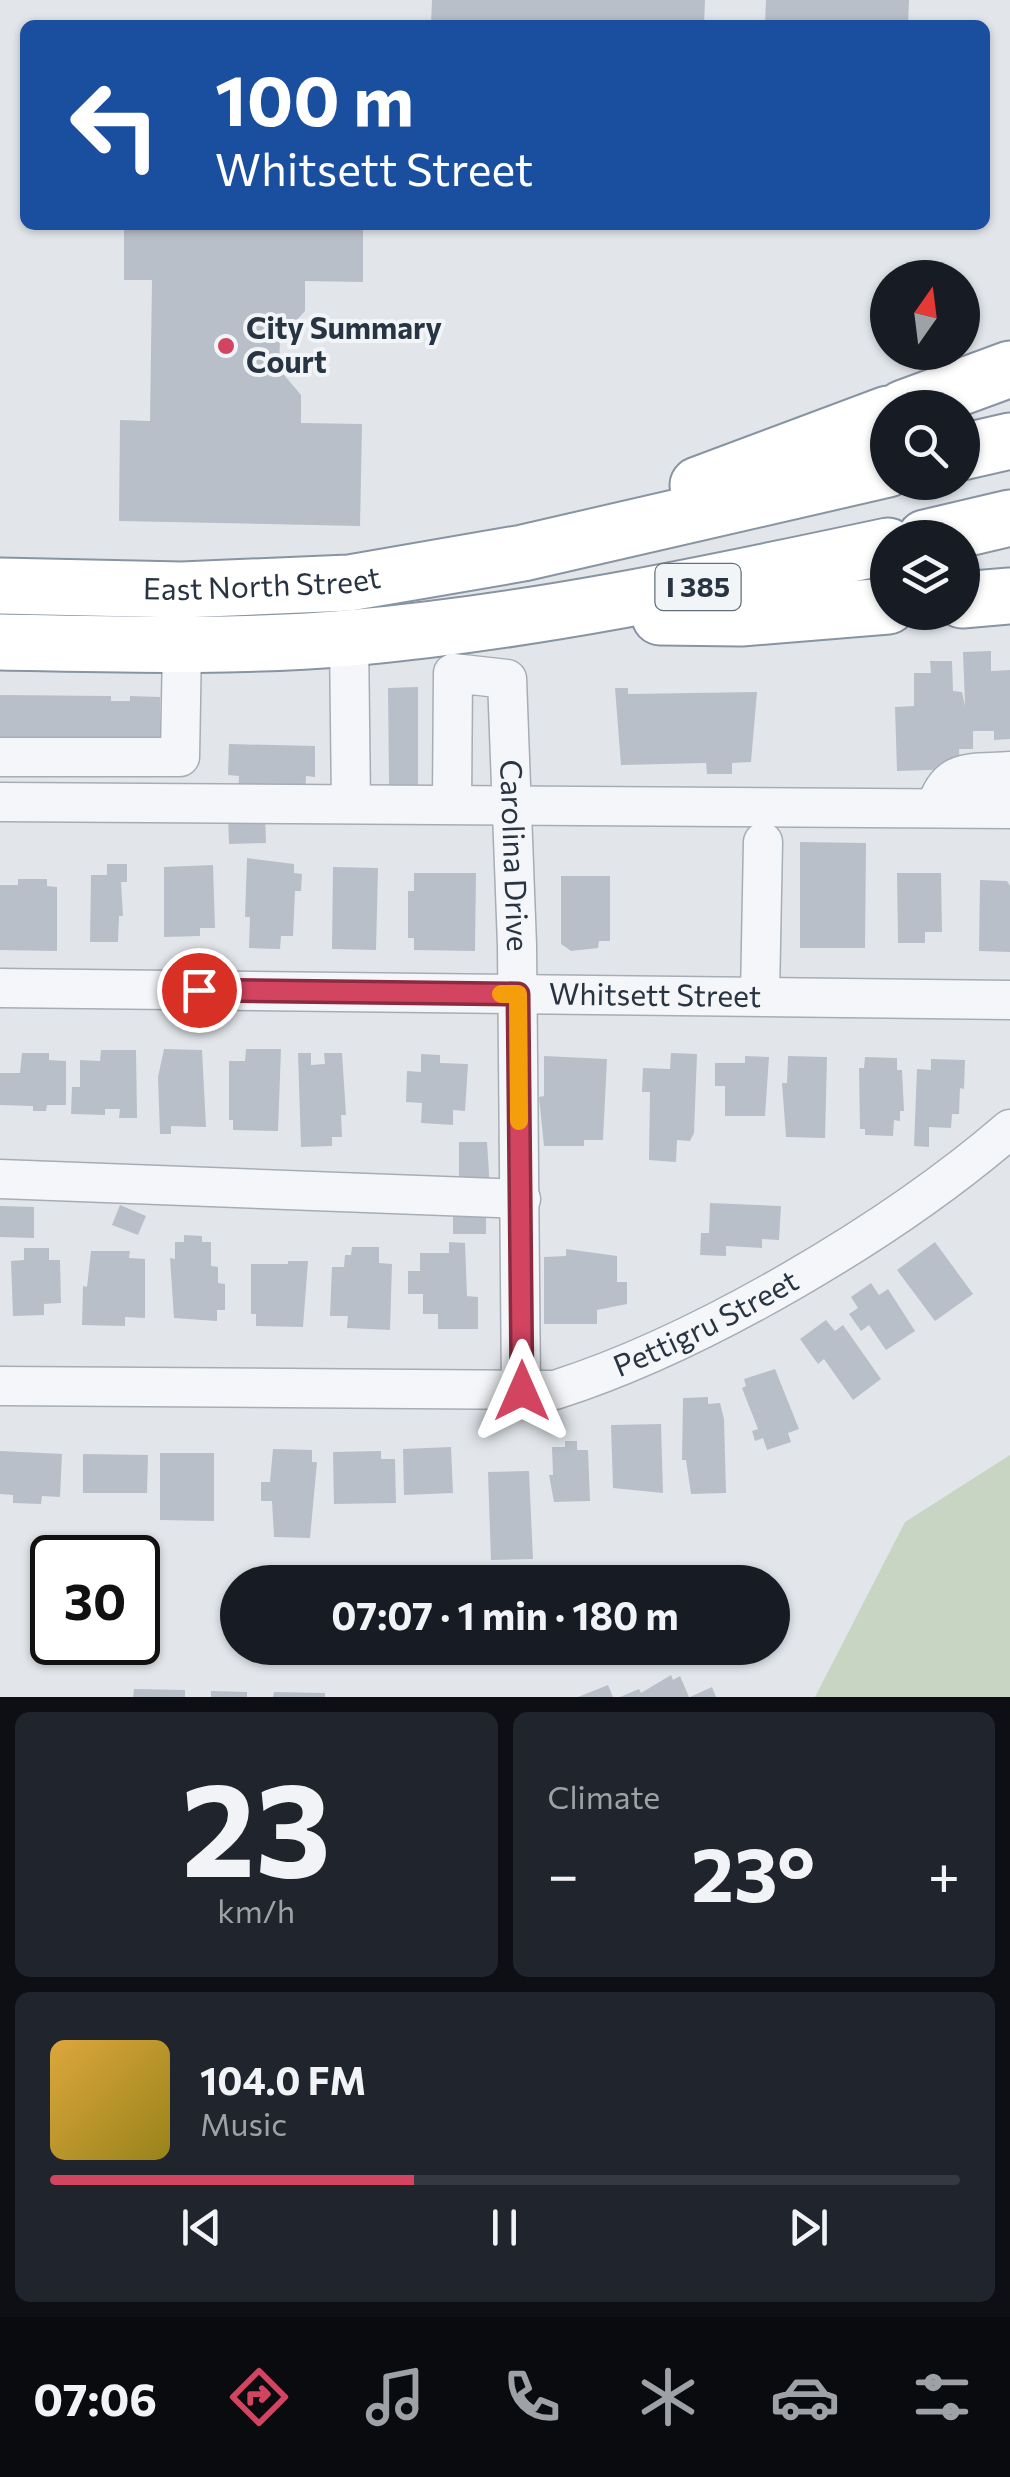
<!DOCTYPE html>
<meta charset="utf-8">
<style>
:root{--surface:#171b24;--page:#20242c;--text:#f1f3f6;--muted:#9ea1a6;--line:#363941;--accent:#d34461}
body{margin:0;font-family:Commissioner,sans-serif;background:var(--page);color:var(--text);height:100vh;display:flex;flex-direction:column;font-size:38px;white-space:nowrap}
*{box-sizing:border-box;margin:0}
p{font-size:32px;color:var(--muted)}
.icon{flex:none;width:55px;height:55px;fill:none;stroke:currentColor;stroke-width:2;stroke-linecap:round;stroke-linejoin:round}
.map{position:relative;height:1697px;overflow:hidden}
.sheet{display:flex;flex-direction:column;gap:15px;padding:15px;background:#0d0f14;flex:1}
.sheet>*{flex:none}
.hud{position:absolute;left:20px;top:20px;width:970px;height:210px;border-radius:15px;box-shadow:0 2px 8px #0004;background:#1a4fa0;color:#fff;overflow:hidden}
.needle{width:65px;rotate:14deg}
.fabs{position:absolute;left:870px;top:260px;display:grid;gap:20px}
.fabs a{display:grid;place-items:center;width:110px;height:110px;border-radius:50%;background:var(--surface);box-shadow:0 2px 8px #0004;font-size:50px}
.speed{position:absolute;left:30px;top:1535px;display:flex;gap:20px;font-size:50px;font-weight:700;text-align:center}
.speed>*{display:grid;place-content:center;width:130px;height:130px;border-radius:50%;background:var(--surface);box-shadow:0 2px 8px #0004;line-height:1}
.speed .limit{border:5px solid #111;border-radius:15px;background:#fff;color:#111}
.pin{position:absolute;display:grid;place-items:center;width:85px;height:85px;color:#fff;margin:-42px;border:5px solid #fff;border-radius:50%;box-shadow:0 2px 10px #0007}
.me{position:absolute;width:110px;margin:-55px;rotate:0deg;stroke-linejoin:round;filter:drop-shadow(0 0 8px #0008)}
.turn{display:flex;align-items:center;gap:35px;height:210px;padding:0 30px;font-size:45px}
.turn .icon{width:130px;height:130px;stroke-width:2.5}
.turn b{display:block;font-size:70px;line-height:85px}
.big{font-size:75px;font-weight:700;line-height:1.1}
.sheet .tile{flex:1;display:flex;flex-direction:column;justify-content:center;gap:15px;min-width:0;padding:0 35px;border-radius:15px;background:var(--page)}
.sheet .dial{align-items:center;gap:0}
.dial b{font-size:130px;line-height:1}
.song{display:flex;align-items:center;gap:30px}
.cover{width:120px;height:120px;border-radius:15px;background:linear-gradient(135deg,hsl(40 70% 55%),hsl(50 70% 35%))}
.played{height:10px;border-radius:5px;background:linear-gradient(90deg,var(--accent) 40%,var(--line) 40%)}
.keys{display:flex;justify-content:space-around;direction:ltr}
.heat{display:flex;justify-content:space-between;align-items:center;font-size:55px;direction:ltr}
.sheet .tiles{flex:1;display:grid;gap:15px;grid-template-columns:1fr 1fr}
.tile:last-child{grid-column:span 2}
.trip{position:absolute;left:220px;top:1565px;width:570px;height:100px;border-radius:50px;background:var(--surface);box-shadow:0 2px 8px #0004;font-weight:700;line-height:100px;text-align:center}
.tabs{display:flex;height:160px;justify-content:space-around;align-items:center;background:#090b0e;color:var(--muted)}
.tabs .icon{width:70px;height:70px}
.tabs .selected{color:var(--accent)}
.tabs b{font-size:45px;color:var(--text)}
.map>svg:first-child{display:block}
.green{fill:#c8d5c3}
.building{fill:#b9bfc8}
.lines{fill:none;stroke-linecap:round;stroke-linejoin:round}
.minor-casing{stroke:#a7adb5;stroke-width:41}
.highway-casing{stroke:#8994a2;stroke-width:59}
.minor{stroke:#f5f6f9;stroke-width:38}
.highway{stroke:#fff;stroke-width:55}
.route-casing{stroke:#892c3f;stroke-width:25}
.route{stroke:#d34461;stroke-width:18}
.slow{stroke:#f59e0b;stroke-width:18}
.poi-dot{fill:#d34461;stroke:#f2f5f8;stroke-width:4}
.labels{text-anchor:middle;stroke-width:8;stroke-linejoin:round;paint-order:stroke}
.shield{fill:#f2f5f8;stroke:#656e79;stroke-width:2.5}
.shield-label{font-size:28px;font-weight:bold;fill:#293443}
.poi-label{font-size:30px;font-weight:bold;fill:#293443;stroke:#f2f5f8;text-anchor:start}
.street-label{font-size:30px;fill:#293443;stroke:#f2f5f8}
</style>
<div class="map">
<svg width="1010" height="1697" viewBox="0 0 1010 1697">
<rect width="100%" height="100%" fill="#e2e6eb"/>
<path class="green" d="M1010 1455V1697H815L905 1522Z"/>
<path class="building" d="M432 0H705L704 25H431Z
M766 0H909L908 25H765Z
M124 225H363V282L305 281V311L280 339 279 369 301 395V423L362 424 360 526 119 521 120 420 150 421 152 280H124Z
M991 651V671L1010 670V739L994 740V731H973V749H959L960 769 897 771 895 707 914 706V673H931L930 661H952L953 691 962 692 965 706 963 652Z
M418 687V785H389L388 688Z
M615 688H628V694L757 692 751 762 732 763V774H707L706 763 621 765Z
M0 695 111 696V701H130V696L160 697V729L166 740 0 742Z
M229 744 315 746V777L306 776 305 797 238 795 239 776 228 775Z
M265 814 266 843 229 844 228 815Z
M800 842 866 843 865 948H800Z
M247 858 294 864V873L302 874 301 891H295L293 936H281L280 949 249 948 250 917H245Z
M107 864H127V882H121L123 916H119L118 942H90L91 875H107Z
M213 865 215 928H200V936L164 937V867Z
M333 867 378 868 376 950 332 949Z
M414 873H476L475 951 414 950V938H408V891H414Z
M897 873H941L942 932H925V943H898Z
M561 876H610V941H599L598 948 571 951 561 944Z
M18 879H47V886L57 887V951L0 950V885H18Z
M980 880 1007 881 1010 886V952L979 951Z
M164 1049 202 1050 206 1127 171 1126V1134H160L158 1077Z
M246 1049H281L278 1131 233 1130V1120H229V1061H245Z
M101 1050H136L137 1118H119L120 1109H105V1115L71 1114 72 1087H80V1060L100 1061Z
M22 1053H49V1060L66 1061V1105H47L46 1111H33V1106L0 1105V1073H20Z
M298 1053H311V1065L325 1064 324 1053H342L346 1115H341L342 1137H332V1146L301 1147Z
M671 1053 697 1054 694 1133 690 1141 677 1140 676 1162 649 1160 650 1092H642L643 1068 670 1069Z
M421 1054 440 1055V1063L468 1064 465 1111 453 1110V1125L421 1123 422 1103 406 1102 407 1071 421 1072Z
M544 1056 607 1059 603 1140H584V1146H544L539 1097 544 1096Z
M745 1056 769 1057 765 1116H725V1086H715V1063H745Z
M788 1056 827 1057 825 1138 786 1137 782 1083H787Z
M865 1057 897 1058V1070H902L904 1111H900V1121L894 1120 893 1136 865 1135V1129H860L859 1068H864Z
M931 1059 965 1060 964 1089 960 1088 959 1114H952L951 1128 929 1127V1147L914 1146 917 1069 931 1070Z
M459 1142H487L490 1189H459Z
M710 1203 781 1206 779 1240 762 1239V1248L726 1246V1256L700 1255 701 1233H709Z
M453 1204H486V1234H453Z
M120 1205 146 1216 138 1235 112 1225Z
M0 1206 34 1207V1238L0 1237Z
M184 1235 202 1236V1242H211V1266L218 1267V1283L225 1284V1310H217V1321L174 1318 170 1258 175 1259V1242H184Z
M449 1242 465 1243 467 1296 478 1297V1329H438V1314H423V1294H408V1271H420V1253H449Z
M935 1242 973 1294 935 1321 897 1270Z
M352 1247H379V1263L392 1264 390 1330 347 1328 348 1316H330L332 1267H344L345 1255H351Z
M24 1248H49V1260H60L61 1303 44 1304V1315L13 1316 11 1261 24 1260Z
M566 1249 617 1256V1282H627V1304L597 1310V1324H544V1257L566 1256Z
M91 1251H130L129 1258 145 1259V1318L125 1317V1326L82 1325 83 1286 87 1287Z
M288 1261H308L303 1327 256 1326V1314H251V1264H288Z
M871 1283 879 1295 888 1289 915 1331 886 1350 869 1325 861 1331 849 1314 858 1308 851 1297Z
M826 1320 835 1331 843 1325 881 1379 853 1400 824 1359 818 1364 800 1339Z
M775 1369 799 1429 788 1433 791 1442 767 1450 763 1438 755 1441 752 1431 758 1429 742 1388 746 1386 744 1379Z
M708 1397V1404L720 1403 724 1419 726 1493 691 1494 686 1460H682L683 1398Z
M661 1424 663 1493 613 1488 611 1425Z
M565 1441H577V1450H588L590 1501 554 1502 549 1475H553L552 1447H565Z
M451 1447 453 1493 404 1495 403 1449Z
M273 1449 312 1450V1462H317L310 1538 274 1537 272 1501H261V1482H270Z
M0 1451 62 1454 60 1497 42 1496 41 1504 13 1503V1495L0 1494Z
M381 1451V1459H395L396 1503 334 1504 333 1452Z
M160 1453H214V1521L160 1520Z
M83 1454 148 1455 147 1493H83Z
M529 1471 533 1559 491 1560 488 1472Z
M671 1675 673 1680 680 1676 689 1697H620L639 1689 641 1693Z
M608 1685 613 1697H578Z
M712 1687 716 1697H690Z
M134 1689 185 1690V1697H133Z
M211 1691 247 1692V1697H211Z
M274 1692 325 1693V1697H273Z"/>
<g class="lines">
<g class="minor-casing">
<g id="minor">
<path d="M349 638 351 804"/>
<path d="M0 757H180L182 645"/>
<path d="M0 802 1010 809"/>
<path id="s1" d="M452 804 453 673 507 679 517 945 521 1391"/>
<path d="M936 808C947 766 973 774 1010 771"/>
<path id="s2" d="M0 988 1010 1000"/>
<path d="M760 995 763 842"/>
<path d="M0 1179 521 1199"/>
<path id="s3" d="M0 1386 555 1390C702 1343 893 1230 1010 1129"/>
</g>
</g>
<g class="highway-casing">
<g id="highway">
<path d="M904 408 1010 369"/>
<path d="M962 452 1010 441"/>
<path d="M698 485 888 414"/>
<path d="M925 538 1010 518"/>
<path id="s4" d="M0 586 182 590 349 583 523 553 888 469"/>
<path d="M962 600 1010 596"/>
<path d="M660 617 741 618 888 606"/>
<path d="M0 642C116 644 233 648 349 638 531 622 710 584 888 546"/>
</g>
</g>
<use href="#minor" class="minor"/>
<use href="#highway" class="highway"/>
</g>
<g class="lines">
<g class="route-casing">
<path id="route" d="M199 990 518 994 522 1391"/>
</g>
<use href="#route" class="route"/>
<path class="slow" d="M501 994H518L519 1121"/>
</g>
<circle class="poi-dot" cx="226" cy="346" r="10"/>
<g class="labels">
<rect class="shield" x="655.5" y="564" width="85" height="46" rx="8"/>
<g class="shield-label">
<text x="698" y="597">I 385</text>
</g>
<g class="poi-label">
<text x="246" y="339">City Summary<tspan x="246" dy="34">Court</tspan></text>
</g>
<g class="street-label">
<text dy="10" stroke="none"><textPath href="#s4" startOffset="262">East North Street</textPath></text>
<text dy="10" stroke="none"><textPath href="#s1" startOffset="362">Carolina Drive</textPath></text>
<text dy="10" stroke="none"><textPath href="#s2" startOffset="655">Whitsett Street</textPath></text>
<text dy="10" stroke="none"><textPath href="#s3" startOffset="720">Pettigru Street</textPath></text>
</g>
</g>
</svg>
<div class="fabs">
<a><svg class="needle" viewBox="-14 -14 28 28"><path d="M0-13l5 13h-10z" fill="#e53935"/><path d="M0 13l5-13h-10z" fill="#9ea1a6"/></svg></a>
<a><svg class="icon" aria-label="search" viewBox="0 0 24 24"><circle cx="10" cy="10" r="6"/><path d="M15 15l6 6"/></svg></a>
<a><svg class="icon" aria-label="layers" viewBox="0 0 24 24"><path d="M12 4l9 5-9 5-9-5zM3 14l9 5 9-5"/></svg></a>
</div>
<div class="speed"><div class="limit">30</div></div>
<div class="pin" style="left:199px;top:990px;background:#d93025"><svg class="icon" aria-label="arrive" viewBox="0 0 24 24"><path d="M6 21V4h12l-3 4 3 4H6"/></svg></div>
<svg class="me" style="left:522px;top:1391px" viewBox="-20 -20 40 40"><path d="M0-17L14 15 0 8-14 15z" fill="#d34461" stroke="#fff" stroke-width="4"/></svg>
<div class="trip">07:07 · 1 min · 180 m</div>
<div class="hud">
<div class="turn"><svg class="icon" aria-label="left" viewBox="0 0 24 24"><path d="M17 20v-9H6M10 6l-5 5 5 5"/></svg><div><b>100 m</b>Whitsett Street</div></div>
</div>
</div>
<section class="sheet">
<div class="tiles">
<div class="tile dial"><b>23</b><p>km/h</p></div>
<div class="tile"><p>Climate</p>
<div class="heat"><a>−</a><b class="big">23°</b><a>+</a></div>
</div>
<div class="tile">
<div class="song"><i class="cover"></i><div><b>104.0 FM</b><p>Music</p></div></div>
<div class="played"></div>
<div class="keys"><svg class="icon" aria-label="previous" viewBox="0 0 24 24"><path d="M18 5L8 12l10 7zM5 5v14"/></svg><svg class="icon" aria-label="pause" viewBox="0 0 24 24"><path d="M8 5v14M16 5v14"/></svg><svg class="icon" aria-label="next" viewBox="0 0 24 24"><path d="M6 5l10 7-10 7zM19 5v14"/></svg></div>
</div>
</div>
</section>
<nav class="tabs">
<b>07:06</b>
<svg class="icon selected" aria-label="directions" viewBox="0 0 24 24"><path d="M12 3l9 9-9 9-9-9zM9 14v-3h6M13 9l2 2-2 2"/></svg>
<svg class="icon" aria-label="music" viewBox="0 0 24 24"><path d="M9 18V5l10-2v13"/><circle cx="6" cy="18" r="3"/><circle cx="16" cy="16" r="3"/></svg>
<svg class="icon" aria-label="phone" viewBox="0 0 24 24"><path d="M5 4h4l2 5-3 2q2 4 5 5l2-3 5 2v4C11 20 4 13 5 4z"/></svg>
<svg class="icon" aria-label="climate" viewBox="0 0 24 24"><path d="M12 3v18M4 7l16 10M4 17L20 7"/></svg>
<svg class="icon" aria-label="car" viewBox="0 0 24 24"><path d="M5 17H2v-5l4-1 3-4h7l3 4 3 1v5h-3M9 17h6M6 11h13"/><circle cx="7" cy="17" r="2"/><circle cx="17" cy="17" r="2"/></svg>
<svg class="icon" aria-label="filters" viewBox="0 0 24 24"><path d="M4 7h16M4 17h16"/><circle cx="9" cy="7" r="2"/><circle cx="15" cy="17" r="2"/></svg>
</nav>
